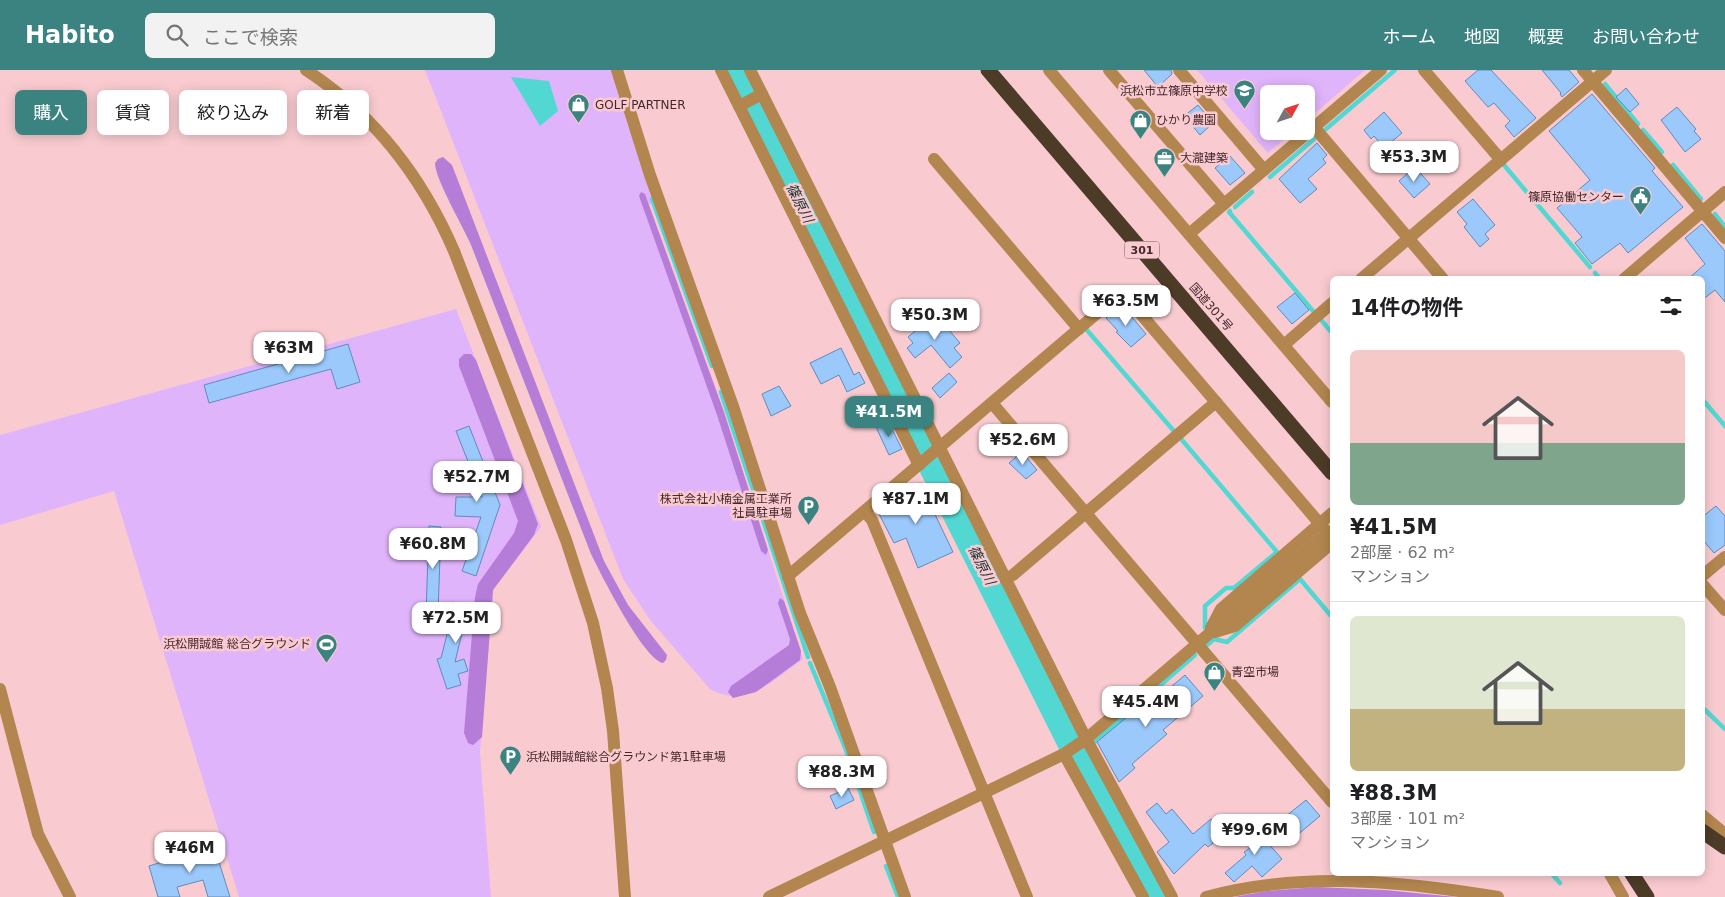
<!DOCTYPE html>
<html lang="ja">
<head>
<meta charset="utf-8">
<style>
	:root { --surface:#fff; --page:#f2f2f2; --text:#202124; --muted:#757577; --line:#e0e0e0; --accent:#3a8380 }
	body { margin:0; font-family:"DejaVu Sans","Noto Sans JP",sans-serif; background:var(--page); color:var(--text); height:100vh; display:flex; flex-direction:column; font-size:19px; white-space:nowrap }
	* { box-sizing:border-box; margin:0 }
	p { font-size:16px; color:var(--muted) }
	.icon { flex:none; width:28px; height:28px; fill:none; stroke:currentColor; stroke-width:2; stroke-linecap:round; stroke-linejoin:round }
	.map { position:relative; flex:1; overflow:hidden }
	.sheet { position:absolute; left:1330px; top:206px; width:375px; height:600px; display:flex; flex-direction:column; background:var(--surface); border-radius:8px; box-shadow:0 2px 12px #0003 }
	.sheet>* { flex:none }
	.top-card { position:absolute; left:15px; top:20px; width:475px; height:45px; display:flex; gap:10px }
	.needle { width:32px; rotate:50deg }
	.buttons { position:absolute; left:1260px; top:15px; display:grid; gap:10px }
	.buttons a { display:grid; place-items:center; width:55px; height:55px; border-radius:8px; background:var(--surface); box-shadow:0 2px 12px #0003; font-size:25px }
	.price { position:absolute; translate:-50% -42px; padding:0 11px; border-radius:10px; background:#fff; color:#222; font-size:16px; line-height:32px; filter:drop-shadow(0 1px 2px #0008) }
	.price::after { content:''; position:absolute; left:50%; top:30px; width:15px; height:11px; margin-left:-8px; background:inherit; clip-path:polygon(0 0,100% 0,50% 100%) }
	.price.active { background:var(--accent); color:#fff }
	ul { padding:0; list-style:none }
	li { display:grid; align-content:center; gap:10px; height:265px; padding:0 20px }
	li+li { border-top:1px solid var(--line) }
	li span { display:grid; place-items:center; height:155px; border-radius:8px; color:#555 }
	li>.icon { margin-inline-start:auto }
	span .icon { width:90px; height:90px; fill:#fffc; stroke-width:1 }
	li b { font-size:21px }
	h2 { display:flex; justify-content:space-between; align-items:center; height:60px; padding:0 20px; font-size:21px }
	.tag { padding:0 18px; border-radius:8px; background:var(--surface); box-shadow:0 2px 12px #0003; font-size:18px; line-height:45px }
	.tag.active { background:var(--accent); color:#fff }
	header { display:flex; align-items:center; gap:30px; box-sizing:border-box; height:70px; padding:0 25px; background:var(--accent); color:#fff }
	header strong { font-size:24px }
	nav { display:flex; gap:28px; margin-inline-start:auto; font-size:18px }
	.search { width:350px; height:45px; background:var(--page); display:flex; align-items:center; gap:12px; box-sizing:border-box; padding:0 18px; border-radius:8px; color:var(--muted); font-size:19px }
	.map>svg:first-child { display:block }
</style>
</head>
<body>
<header>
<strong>Habito</strong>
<div class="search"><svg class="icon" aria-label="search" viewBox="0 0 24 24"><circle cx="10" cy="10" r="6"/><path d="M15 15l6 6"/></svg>ここで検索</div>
<nav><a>ホーム</a><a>地図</a><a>概要</a><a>お問い合わせ</a></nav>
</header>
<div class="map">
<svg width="1725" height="827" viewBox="0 0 1725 827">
	<rect width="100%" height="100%" fill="#f9cbd0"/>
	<g fill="#e0b4fb">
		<path d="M425,0H613L655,132L649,135L724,342L803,589C774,609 747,640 710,619L650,550L623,509Z"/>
		<polygon points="1197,0 1365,0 1306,51 1306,24 1269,24 1269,61 1294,61 1268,83"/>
		<polygon points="456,239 541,457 493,520 480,682 491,827 239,827 114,421 0,455 0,365"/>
	</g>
	<g fill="#b57cd8">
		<path d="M443,87L452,95L604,491L628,535L667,585L666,590L663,593C643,589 601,504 591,484L471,175C463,156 435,109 435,93L438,89Z"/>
		<polygon points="641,122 645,124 724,342 768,480 766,485 761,481 717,345 639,126"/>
		<polygon points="464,284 471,284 476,290 538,454 534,465 493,520 482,667 473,675 468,673 464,663 475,527 478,514 514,463 518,451 459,296 459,289"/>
		<polygon points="780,528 784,531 801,581 800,590 756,622 733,628 728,622 731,616 789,575 790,569 778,533"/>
		<polygon points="1317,817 1385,820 1456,827 1234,827 1267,821"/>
	</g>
	<polygon fill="#53d7d2" points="511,7 549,11 558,41 540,56"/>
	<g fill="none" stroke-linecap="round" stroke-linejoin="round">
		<g stroke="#53d7d2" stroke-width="4.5">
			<polyline points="1605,14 1638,54"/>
			<polyline points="1326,59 1395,0"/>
			<polyline points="1643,60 1662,82"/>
			<polyline points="1504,95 1530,126"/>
			<polyline points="1673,95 1701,129"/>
			<polyline points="1270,107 1314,69"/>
			<polyline points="654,128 652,129 712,296"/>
			<polyline points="1537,134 1590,197"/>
			<polyline points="1235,137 1252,122"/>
			<polyline points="1230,141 1229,142 1313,241"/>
			<polyline points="1715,144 1725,157"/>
			<polyline points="1595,203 1600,209"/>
			<polyline points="1322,251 1332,263"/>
			<polyline points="1086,259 1173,360"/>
			<polyline points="721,322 808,587"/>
			<polyline points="1702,329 1725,356"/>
			<polyline points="1182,370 1277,482 1234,518 1226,518 1205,536 1205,558"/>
			<polyline points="1207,575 1214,569 1227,572 1300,509 1332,547"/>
			<polyline points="810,593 846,680 874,762"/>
			<polyline points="1702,637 1725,659"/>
			<polyline points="1096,671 1195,585"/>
			<polyline points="1078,686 1083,681"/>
			<polyline points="886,796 898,827"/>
			<polyline points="1552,804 1560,813"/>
		</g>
		<polyline stroke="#53d7d2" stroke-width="28" points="734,0 1070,670 1155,827"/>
	</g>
	<g fill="#9bc9fc" stroke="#608bbb">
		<polygon points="1144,0 1171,0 1172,4 1158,17"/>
		<polygon points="1478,0 1491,0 1536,48 1514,67 1505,56 1510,51 1494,33 1488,37 1465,11"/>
		<polygon points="1542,0 1569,0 1579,12 1562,27 1560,24 1561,23"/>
		<polygon points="1626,18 1639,34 1630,42 1616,27"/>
		<polygon points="1592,24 1655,98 1652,101 1683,137 1628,183 1620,173 1592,194 1575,173 1582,167 1557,138 1590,110 1549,61"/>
		<polygon points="1198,35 1213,53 1200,65 1184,46"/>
		<polygon points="1677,37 1696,59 1694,61 1701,69 1685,82 1661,50"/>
		<polygon points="1384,42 1402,63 1384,78 1374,66 1371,69 1364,60"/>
		<polygon points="1317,73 1327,85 1323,89 1326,93 1308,109 1317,119 1300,133 1279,109"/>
		<polygon points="1230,86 1245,103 1230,115 1215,98"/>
		<polygon points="1415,97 1430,114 1414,128 1399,111"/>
		<polygon points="1473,129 1495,155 1485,164 1489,169 1480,177 1464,157 1467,154 1457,142"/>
		<polygon points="1702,154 1725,181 1725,232 1715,220 1702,230 1702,209 1688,209 1705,194 1685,168"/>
		<polygon points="1295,223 1309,240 1292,254 1277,237"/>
		<polygon points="1120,237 1125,243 1127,241 1146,264 1131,277 1116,262 1118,261 1106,248"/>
		<polygon points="935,244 960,273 954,278 962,287 950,298 931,275 915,288 907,278 913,273 908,267"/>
		<polygon points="348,274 360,312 337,319 331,299 209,333 204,315"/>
		<polygon points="841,278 854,305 859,302 865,313 847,322 839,305 821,314 810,293"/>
		<polygon points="949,303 957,312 940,328 932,318"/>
		<polygon points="779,316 791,336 771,346 762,324"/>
		<polygon points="888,351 902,379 889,385 876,357"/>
		<polygon points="469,356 500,435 476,506 462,501 481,447 455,446 456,427 482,427 456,361"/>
		<polygon points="1022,382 1037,400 1026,409 1009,393"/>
		<polygon points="920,413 953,482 918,498 906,468 894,473 878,442 896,425"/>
		<polygon points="1716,436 1725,446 1725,475 1714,483 1702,469 1702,447"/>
		<polygon points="429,456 441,457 438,544 426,544"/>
		<polygon points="452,532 486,541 486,547 466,546 455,592 464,589 468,601 458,604 461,615 447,619 437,589 441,588 452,545 447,545"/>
		<polygon points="1185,605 1203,626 1163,660 1167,664 1132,694 1135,698 1119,712 1097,672 1133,642 1136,646 1145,639"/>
		<polygon points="848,718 854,730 836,739 830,726"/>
		<polygon points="1306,730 1320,746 1295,767 1281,750"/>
		<polygon points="1157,733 1166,744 1172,739 1193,764 1211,749 1224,764 1208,777 1205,774 1174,804 1157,782 1169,772 1146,742"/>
		<polygon points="1252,755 1282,789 1262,807 1252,796 1234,812 1225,803 1246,785 1244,782 1250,778 1240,766"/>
		<polygon points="214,776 230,827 208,827 203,810 177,817 180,827 158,827 149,796"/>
	</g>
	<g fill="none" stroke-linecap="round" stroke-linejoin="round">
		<g stroke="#b2864e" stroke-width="12">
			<path d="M306,0C375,45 422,107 454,181L566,470L593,553L607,618L613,661L625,827"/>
			<polyline points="617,0 650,105 734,339 800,543 830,617 905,827"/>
			<polyline points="721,0 919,395"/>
			<polyline points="750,0 1083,663 1172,827"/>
			<polyline points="1049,0 1332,332"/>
			<polyline points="1109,0 1224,134"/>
			<polyline points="1179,0 1264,100"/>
			<polyline points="1424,0 1501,90"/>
			<polyline points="1583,0 1725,168"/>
			<polyline points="739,36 762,24"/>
			<polyline points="1314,57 1443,209"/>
			<polyline points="934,89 1079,259"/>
			<polyline points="1189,164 1381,0"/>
			<polyline points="1361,209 1606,0"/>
			<polyline points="1624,209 1725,122"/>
			<polyline points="1284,275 1332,233"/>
			<polyline points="992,333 1332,732"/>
			<polyline points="865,442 872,450 1027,827"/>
			<polyline points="788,506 1122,222 1332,468"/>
			<polyline points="1702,506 1725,487"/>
			<polyline points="1005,509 1013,505 1216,332"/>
			<polyline points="1702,514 1725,540"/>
			<polyline points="1211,558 1221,539 1332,443"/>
			<polyline points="1215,562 1235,556 1332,473"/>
			<polyline points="0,619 38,764 70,827"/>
			<polyline points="1064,684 1143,827"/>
			<polyline points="1702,745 1725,764"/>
			<polyline points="1610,804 1623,827"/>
			<polyline points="769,827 1064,684 1086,669 1321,468"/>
			<path d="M1206,827C1302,801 1401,811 1498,827"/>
		</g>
		<g stroke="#4c3b26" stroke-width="15">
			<polyline points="988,0 1332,403"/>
			<polyline points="1702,761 1725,777"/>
			<polyline points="1632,804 1647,827"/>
		</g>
	</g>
	<defs>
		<symbol id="school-pin" viewBox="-11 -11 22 30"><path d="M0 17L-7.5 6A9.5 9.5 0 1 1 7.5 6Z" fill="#3a8380" stroke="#f9cbd0"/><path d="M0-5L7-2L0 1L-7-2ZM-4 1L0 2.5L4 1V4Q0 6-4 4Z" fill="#fff"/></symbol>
		<symbol id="shop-pin" viewBox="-11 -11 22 30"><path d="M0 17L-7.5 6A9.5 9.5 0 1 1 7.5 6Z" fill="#3a8380" stroke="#f9cbd0"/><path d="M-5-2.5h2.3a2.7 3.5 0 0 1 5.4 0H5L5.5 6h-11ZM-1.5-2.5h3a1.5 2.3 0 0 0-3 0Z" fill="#fff"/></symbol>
		<symbol id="office-pin" viewBox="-11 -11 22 30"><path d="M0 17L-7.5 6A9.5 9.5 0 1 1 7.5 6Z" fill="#3a8380" stroke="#f9cbd0"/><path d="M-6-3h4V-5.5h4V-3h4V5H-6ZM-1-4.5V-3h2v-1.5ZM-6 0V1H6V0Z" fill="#fff"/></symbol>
		<symbol id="civic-pin" viewBox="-11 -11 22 30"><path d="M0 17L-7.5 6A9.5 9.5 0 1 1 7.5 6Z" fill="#3a8380" stroke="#f9cbd0"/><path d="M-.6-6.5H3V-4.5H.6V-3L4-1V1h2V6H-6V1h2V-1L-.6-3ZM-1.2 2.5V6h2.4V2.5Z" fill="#fff"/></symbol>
		<symbol id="parking-pin" viewBox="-11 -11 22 30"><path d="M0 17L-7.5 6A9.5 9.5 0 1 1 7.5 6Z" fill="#3a8380" stroke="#f9cbd0"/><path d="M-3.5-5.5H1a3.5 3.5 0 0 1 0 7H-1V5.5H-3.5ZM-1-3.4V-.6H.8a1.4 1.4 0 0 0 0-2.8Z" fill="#fff"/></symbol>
		<symbol id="stadium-pin" viewBox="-11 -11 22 30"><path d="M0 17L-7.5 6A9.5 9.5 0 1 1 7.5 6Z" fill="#3a8380" stroke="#f9cbd0"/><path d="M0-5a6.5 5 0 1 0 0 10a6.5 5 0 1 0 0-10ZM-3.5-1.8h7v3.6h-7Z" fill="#fff"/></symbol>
	</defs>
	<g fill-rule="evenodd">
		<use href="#school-pin" x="1232" y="8" width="25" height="34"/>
		<use href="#shop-pin" x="566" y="22" width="25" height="34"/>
		<use href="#shop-pin" x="1128" y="38" width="25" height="34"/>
		<use href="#office-pin" x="1152" y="76" width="25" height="34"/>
		<use href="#civic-pin" x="1628" y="114" width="25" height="34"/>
		<use href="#parking-pin" x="796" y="424" width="25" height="34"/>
		<use href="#stadium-pin" x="314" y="562" width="25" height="34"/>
		<use href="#shop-pin" x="1202" y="590" width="25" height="34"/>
		<use href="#parking-pin" x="498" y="674" width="25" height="34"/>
	</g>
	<g text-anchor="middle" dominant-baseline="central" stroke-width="5" stroke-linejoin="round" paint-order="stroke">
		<rect fill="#f9cbd0" stroke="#7b595d" stroke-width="1" x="1124.5" y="171.5" width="35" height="17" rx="4"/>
		<g font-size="11" font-weight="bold" fill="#45282c">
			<text x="1142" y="180">301</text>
		</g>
		<g font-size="12" fill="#45282c" stroke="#f9cbd0" text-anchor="start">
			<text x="1228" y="21" text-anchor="end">浜松市立篠原中学校</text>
			<text x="595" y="35">GOLF PARTNER</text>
			<text x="1156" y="50">ひかり農園</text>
			<text x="1180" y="88">大瀧建築</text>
			<text x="1624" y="127" text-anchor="end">篠原協働センター</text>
			<text x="792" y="429" text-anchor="end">株式会社小楠金属工業所<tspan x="792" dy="14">社員駐車場</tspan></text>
			<text x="311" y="574" text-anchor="end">浜松開誠館 総合グラウンド</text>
			<text x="1231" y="602">青空市場</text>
			<text x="526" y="687">浜松開誠館総合グラウンド第1駐車場</text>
		</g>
		<g font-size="12" fill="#45282c" stroke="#f9cbd0">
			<text transform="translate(1211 237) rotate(49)">国道301号</text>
		</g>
		<g font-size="14" font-style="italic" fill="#153130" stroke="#f9cbd0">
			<text transform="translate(800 133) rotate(63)">篠原川</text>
			<text transform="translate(982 495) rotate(63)">篠原川</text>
		</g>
	</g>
</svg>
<div class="buttons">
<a><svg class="needle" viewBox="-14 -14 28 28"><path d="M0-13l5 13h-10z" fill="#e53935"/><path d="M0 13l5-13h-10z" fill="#757577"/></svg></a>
</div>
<b class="price" style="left:1414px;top:113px">¥53.3M</b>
<b class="price" style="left:1126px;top:257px">¥63.5M</b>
<b class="price" style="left:935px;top:271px">¥50.3M</b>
<b class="price" style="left:289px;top:304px">¥63M</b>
<b class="price active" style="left:889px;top:368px">¥41.5M</b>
<b class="price" style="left:1023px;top:396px">¥52.6M</b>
<b class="price" style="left:477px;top:433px">¥52.7M</b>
<b class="price" style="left:916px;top:455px">¥87.1M</b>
<b class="price" style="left:433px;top:500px">¥60.8M</b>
<b class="price" style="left:456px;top:574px">¥72.5M</b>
<b class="price" style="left:1146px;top:658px">¥45.4M</b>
<b class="price" style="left:842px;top:728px">¥88.3M</b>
<b class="price" style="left:1255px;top:786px">¥99.6M</b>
<b class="price" style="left:190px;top:804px">¥46M</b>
<div class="top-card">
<a class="tag active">購入</a>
<a class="tag">賃貸</a>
<a class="tag">絞り込み</a>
<a class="tag">新着</a>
</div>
<section class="sheet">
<h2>14件の物件<svg class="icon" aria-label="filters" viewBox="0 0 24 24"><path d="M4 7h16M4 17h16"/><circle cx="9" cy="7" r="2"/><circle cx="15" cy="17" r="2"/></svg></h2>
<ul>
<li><span style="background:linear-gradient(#f6c9c9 60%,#7fa58c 0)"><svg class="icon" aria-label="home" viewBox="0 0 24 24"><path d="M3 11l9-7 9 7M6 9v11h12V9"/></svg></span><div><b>¥41.5M</b><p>2部屋 · 62 m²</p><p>マンション</p></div></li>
<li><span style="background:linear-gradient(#dfe7d0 60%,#c2b280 0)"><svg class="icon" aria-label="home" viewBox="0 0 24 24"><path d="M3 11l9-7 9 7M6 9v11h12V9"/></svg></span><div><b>¥88.3M</b><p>3部屋 · 101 m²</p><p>マンション</p></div></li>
</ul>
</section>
</div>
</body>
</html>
